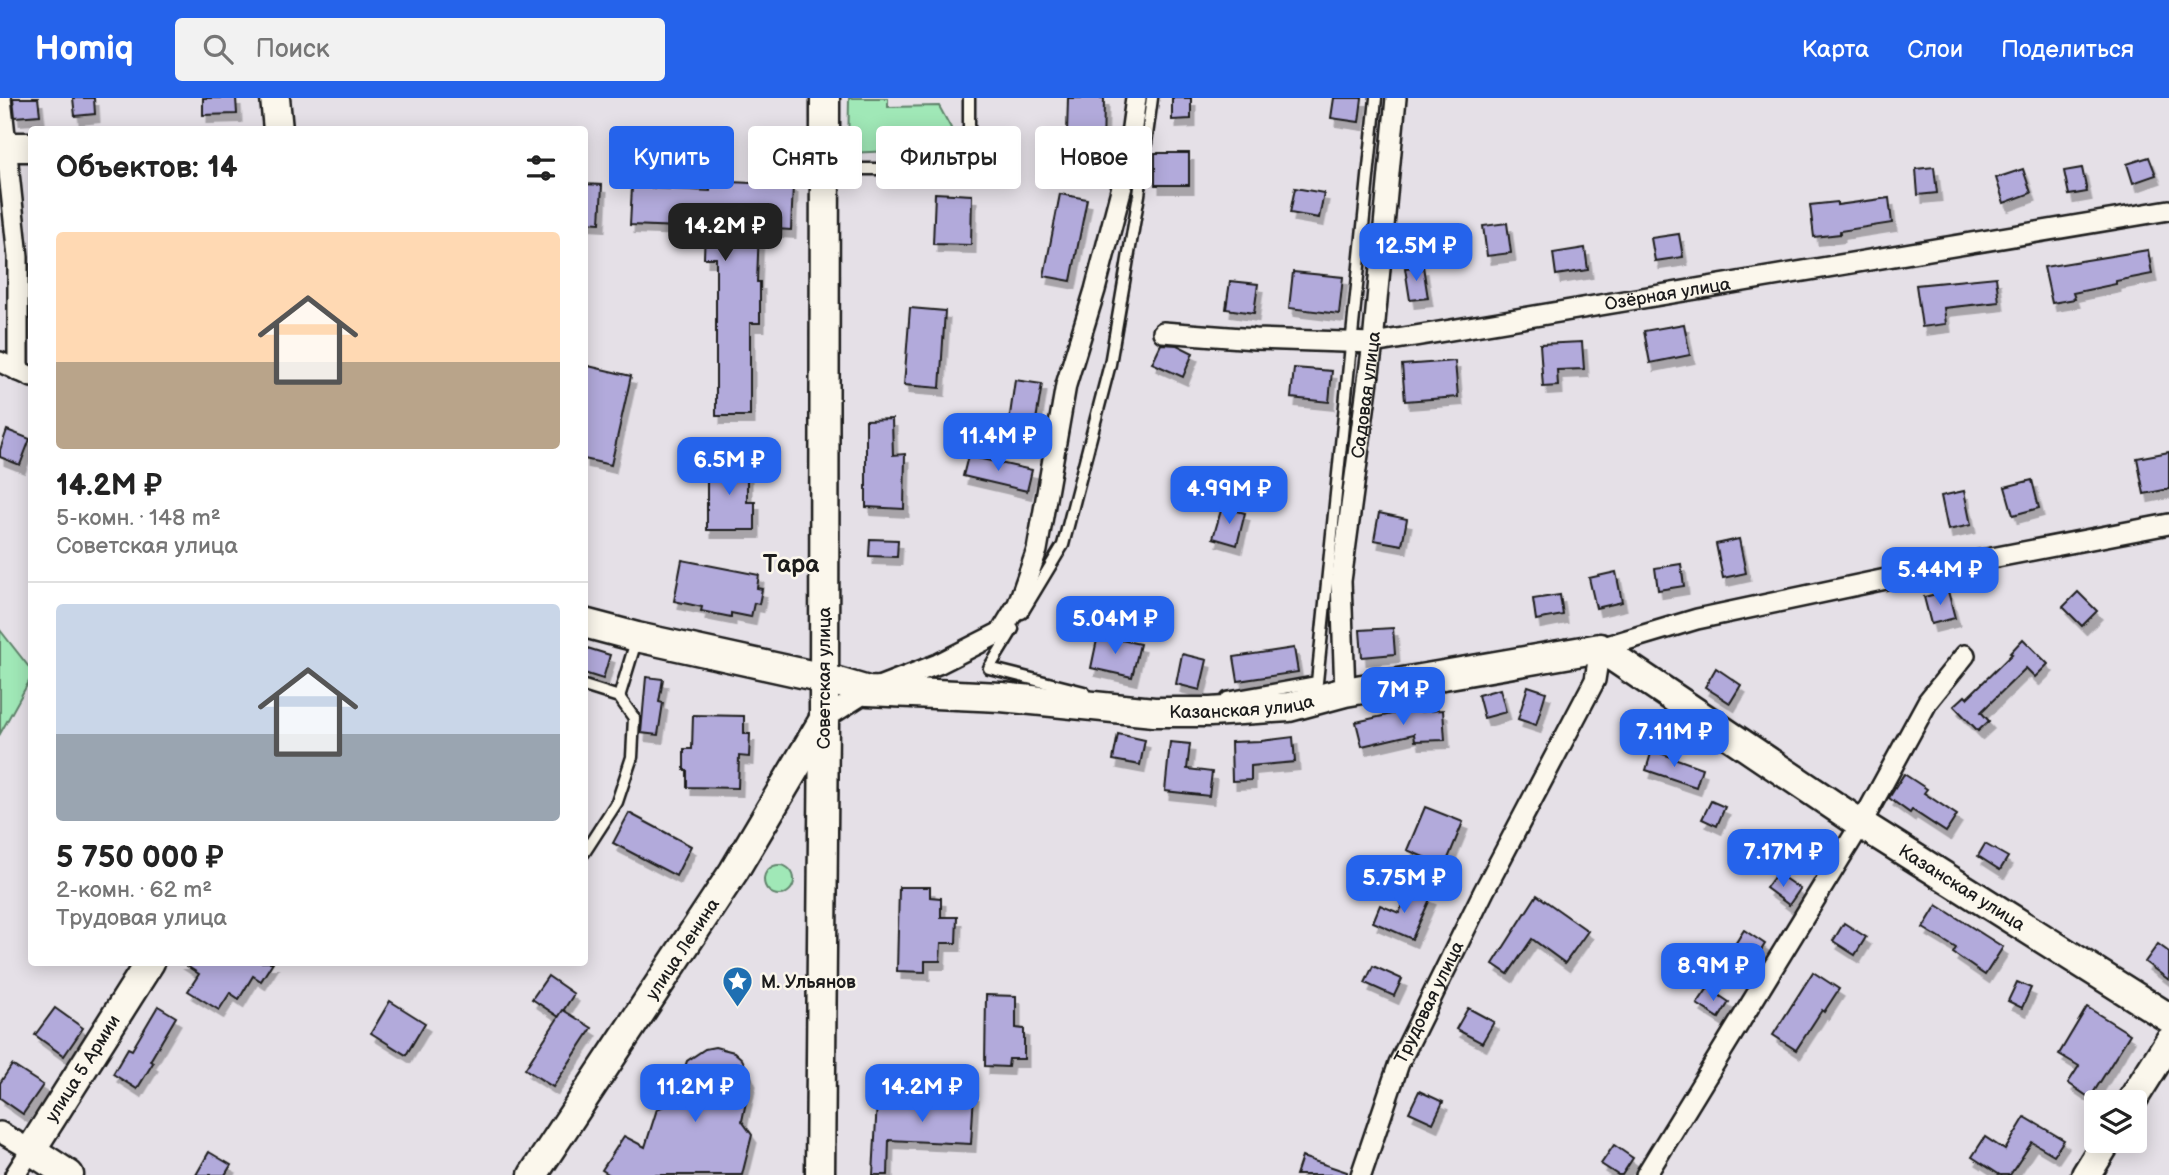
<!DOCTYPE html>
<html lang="ru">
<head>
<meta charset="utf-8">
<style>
	:root { --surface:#fff; --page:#f2f2f2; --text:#222; --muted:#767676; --line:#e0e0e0; --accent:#2563eb }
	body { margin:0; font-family:"Balsamiq Sans",sans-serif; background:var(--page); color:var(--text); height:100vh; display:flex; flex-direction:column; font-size:26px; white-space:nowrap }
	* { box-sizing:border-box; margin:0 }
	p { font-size:23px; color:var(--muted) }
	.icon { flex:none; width:38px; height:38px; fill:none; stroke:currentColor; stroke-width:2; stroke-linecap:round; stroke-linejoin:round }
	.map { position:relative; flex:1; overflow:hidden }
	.details { position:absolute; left:28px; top:28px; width:560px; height:840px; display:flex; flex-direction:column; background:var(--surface); border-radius:7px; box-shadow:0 4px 18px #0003 }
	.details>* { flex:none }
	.top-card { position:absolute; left:609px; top:28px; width:665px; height:63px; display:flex; gap:14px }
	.buttons { position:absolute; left:2084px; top:992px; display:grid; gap:14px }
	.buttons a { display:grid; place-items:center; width:63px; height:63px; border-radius:7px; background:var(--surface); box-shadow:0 4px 18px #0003; font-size:35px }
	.price { position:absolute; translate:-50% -60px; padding:0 16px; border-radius:14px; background:var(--accent); color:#fff; font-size:23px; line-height:46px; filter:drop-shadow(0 2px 4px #0008) }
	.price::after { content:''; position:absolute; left:50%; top:42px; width:21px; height:16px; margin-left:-10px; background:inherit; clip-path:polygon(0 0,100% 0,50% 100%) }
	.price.selected { background:#222; color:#fff }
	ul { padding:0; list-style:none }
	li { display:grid; align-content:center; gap:14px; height:371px; padding:0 28px }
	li+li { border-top:2px solid var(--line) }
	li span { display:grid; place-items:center; height:217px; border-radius:7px; color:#555 }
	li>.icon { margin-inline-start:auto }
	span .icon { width:126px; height:126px; fill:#fffc; stroke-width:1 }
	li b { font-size:30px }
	h2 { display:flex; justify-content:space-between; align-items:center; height:84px; padding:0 28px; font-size:30px }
	.tag { padding:0 24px; border-radius:7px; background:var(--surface); box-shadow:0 4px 18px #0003; font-size:24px; line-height:63px }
	.tag.selected { background:var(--accent); color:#fff }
	header { display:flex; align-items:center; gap:42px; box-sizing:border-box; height:98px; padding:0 35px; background:var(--accent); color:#fff }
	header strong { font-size:33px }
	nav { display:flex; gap:38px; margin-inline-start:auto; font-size:24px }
	.search { width:490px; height:63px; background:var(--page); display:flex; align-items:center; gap:18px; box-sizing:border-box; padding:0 24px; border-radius:7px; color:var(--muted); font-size:26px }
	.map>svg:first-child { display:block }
</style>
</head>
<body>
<header>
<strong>Homiq</strong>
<div class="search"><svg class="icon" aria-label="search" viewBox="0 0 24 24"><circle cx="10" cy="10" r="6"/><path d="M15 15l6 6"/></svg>Поиск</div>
<nav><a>Карта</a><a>Слои</a><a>Поделиться</a></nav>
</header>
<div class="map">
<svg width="2169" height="1077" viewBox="0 0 2169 1077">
	<defs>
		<filter id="shadow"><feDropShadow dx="4.5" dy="8" stdDeviation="0" flood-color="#0004"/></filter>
	</defs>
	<rect width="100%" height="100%" fill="#e5e0e7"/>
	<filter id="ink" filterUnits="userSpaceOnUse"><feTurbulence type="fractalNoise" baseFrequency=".0143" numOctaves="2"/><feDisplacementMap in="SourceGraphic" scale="14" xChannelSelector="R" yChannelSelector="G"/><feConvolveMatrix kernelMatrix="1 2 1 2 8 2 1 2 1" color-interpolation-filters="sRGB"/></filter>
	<g filter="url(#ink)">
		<g fill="#a0e8b7" stroke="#5e826a" stroke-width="2">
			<polygon points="849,0 888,0 888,9 939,8 951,30 938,51 848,55"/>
			<polygon points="0,532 32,573 31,580 0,636"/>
			<circle cx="779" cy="782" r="15"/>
		</g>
		<g fill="#b2aadb" stroke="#1c1c1c" stroke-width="2" filter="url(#shadow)">
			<polygon points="13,0 38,0 40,17 15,19"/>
			<polygon points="73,0 94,0 95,16 75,18"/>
			<polygon points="203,0 236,0 237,16 203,17"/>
			<polygon points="1068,0 1104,0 1103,57 1039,55 1040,35 1067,35"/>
			<polygon points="1172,0 1191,0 1191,21 1172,22"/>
			<polygon points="1334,0 1362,0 1359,24 1331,20"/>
			<rect x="1155" y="55" width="34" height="32"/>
			<polygon points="2149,59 2156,77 2133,85 2127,66"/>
			<polygon points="1934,69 1937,95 1918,97 1916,71"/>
			<polygon points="2082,70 2087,94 2069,97 2064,73"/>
			<polygon points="2023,71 2031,95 2004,105 1996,80"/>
			<polygon points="710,83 793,87 791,132 759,130 757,184 760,184 760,225 750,225 750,318 716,318 716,160 704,160 705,130 630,127 632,89 710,93"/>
			<polygon points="584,86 602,87 600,125 584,124"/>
			<polygon points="1295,90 1324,95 1319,120 1290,115"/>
			<polygon points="935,95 972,97 971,147 933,146"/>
			<polygon points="1060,96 1087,101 1071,183 1044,178"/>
			<polygon points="1889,100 1892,125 1840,133 1840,136 1814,139 1810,107 1837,104 1837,107"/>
			<polygon points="1507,125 1511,155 1487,158 1483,128"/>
			<polygon points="1679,136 1683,159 1655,163 1651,140"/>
			<polygon points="1585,150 1588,172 1556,177 1553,155"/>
			<polygon points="2148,152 2152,176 2116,183 2116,186 2073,195 2075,201 2052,205 2044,169"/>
			<polygon points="1423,168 1428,200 1410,202 1405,170"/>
			<polygon points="1293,174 1343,179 1339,216 1289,210"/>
			<polygon points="1996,179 1999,204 1944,210 1946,226 1922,229 1916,187"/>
			<polygon points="1230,183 1258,186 1254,215 1226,211"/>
			<polygon points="910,210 945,213 940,290 904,287"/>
			<polygon points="1684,226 1690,257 1650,265 1644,233"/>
			<polygon points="1582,244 1584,271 1557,272 1558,288 1543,289 1540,246"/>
			<polygon points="1161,246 1177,247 1193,255 1183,279 1152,265"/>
			<polygon points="1455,263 1458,299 1405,303 1402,267"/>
			<polygon points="584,267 631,278 611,367 584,361"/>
			<polygon points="1294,270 1332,273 1329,304 1291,300"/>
			<polygon points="1015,282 1042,286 1035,328 1009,324"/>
			<polygon points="892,321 893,357 905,356 904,411 866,409 866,322"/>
			<polygon points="7,332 30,341 20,367 0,359 0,352"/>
			<polygon points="2169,354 2169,391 2144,396 2137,360"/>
			<polygon points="968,358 1032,372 1027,393 963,378"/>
			<polygon points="707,363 747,363 747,404 755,404 755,432 707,432"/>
			<polygon points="2032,382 2039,410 2013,417 2005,389"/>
			<polygon points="1964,393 1971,427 1948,432 1941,398"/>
			<polygon points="1222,409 1245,415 1237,447 1213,440"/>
			<polygon points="1379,415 1407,421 1402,447 1374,442"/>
			<polygon points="870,441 898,442 897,459 869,458"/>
			<polygon points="1739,441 1746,475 1723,480 1716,446"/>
			<polygon points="682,462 759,477 757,490 762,491 759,506 754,505 751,519 731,515 731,519 701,513 702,509 674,503"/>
			<polygon points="1681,466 1684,488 1658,492 1655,470"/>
			<polygon points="1616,474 1622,504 1596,510 1589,480"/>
			<polygon points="1948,493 1955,520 1931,526 1924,499"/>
			<polygon points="2078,494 2097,513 2082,528 2063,509"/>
			<polygon points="1560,497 1563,517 1536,522 1533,501"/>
			<polygon points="1393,530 1395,556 1362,559 1360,532"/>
			<polygon points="1098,537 1140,546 1132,579 1091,570"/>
			<polygon points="2023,541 2048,566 2035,579 2026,570 1981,614 1989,623 1978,633 1954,608 1965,598 1967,600 2012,556 2010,555"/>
			<polygon points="584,549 610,557 603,581 584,575"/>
			<polygon points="1294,550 1298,574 1238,583 1234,559"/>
			<polygon points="1182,556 1207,562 1200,592 1176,586"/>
			<polygon points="1716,570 1741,587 1730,605 1705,589"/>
			<polygon points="646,579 663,581 659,604 663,605 658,637 641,635"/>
			<polygon points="1528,588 1546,594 1536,627 1518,621"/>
			<polygon points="1500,591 1506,614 1484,620 1478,597"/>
			<polygon points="1443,612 1445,642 1415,643 1414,636 1362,648 1356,624 1396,615"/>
			<polygon points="693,617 744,618 744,636 750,636 749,659 739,658 738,690 687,689 687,672 684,672 684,651 692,651"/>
			<polygon points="1118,636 1145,642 1140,667 1113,662"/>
			<polygon points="1293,639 1295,664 1251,668 1251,682 1232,683 1231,644 1261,643"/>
			<polygon points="1170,644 1190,646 1187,671 1212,674 1209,698 1165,693"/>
			<polygon points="1652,652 1702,670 1696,689 1646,672"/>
			<polygon points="1904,676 1927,691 1924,695 1957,717 1946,734 1912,712 1910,715 1889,700"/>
			<polygon points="1711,703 1725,709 1717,728 1702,721"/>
			<polygon points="1425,709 1463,724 1445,768 1407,752"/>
			<polygon points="629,715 691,748 676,778 613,745"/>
			<polygon points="1985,746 2008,759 2000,772 1978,758"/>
			<polygon points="1777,775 1800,791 1789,807 1766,790"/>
			<polygon points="899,789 930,789 930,799 941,800 941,819 957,819 956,845 941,845 940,863 925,863 925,874 897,873"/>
			<polygon points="1410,790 1431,799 1412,841 1373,824 1380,807 1399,815"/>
			<polygon points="1537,797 1588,833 1565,865 1532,841 1508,876 1493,866"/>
			<polygon points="1937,807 2003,849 1985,877 1953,855 1956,850 1923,830"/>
			<polygon points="1844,825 1866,839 1855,857 1833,843"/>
			<polygon points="1744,832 1765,846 1753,865 1732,851"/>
			<polygon points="2158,846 2169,854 2169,882 2145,864"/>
			<polygon points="181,864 273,864 261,883 253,878 239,901 230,895 219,912 188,893 199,876"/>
			<polygon points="1373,868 1402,881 1394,898 1365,885"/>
			<polygon points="1813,874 1839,891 1824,914 1822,912 1796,952 1773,937"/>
			<polygon points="548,878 574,896 559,919 532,901"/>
			<polygon points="2017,884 2031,890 2022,910 2008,903"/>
			<polygon points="1708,890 1729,904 1719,920 1697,906"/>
			<polygon points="986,897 1016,898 1016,930 1024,931 1024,961 1009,961 1008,969 985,968"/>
			<polygon points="390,903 425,925 406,957 371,935"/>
			<polygon points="158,908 176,919 150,963 153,965 137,991 113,976 128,950 132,952"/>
			<polygon points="2087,909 2130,936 2090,1000 2068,985 2079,968 2059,956"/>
			<polygon points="55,910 83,930 64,958 35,937"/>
			<polygon points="1468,910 1494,924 1482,945 1456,931"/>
			<polygon points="563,912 592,930 553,989 525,971"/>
			<polygon points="715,949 734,954 742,961 751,980 742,1023 752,1037 742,1077 610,1077 602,1072 624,1038 645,1049 657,1011 673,1004 687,963 705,951"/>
			<polygon points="12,967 43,987 23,1016 0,1000 0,985"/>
			<polygon points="1419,993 1443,1004 1433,1025 1409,1014"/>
			<polygon points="943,994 974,995 971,1046 889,1042 888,1077 873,1077 877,1003 943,1006"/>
			<polygon points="2025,1019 2064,1042 2054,1057 2032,1044 2010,1077 2000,1077 1972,1059 1985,1039 2005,1052"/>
			<polygon points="1614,1047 1633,1060 1622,1077 1618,1077 1601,1066"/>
			<polygon points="209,1054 231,1067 225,1077 196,1077"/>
			<polygon points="1302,1059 1347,1074 1347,1077 1296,1077"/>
		</g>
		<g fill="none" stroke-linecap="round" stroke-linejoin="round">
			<defs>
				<g id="lane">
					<polyline points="827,71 969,71 969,0"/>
					<polyline points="1022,515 1063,447 1110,266 1139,97 1152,0"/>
					<polyline points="1013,531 989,570 1084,594"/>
					<polyline points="584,588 619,599 634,620 632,659 617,704 584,755"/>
					<polyline points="619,599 637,540"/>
					<polyline points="1227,600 1317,584 1376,0"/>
				</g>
				<g id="street">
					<polyline points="1,0 18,159 18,273"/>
					<path id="s1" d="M1163,234L1255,241L1373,245L2169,112"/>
					<polyline points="0,264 32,279"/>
					<path id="s2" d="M1345,594L1341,483L1373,245L1396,0"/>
					<polyline points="824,621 868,593 938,566 1001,534 1018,506 1037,452 1066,287 1095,192 1126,73 1136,0"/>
					<polyline points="0,1034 31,1052 15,1077"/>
					<path id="s3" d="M1361,1077L1399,965L1484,793L1595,582L1600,550L1697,521L1924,473L2169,426"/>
					<polyline points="1646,1077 1861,726 1928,603 1965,557"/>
				</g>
				<g id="secondary">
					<polyline points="275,0 278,32"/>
					<polyline points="0,49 32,49"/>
					<path id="s4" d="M584,525L637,539L824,580L868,593L1001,599L1154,614H1210L1289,609L1345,594L1600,550L1861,726L2169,920"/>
					<polyline points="2131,1004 2169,944"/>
					<path id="s5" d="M69,1077L31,1052L150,864"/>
					<path id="s6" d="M533,1077L734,773L823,623"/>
					<path id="s7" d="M820,1077L824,621L825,0"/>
					<polyline points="2086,1077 2107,1043"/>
				</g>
			</defs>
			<use href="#lane" stroke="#1c1c1c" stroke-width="15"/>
			<use href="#street" stroke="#1c1c1c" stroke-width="24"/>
			<use href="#secondary" stroke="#1c1c1c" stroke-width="33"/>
			<use href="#lane" stroke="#fbf7ec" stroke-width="10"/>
			<use href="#street" stroke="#fbf7ec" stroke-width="19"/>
			<use href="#secondary" stroke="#fbf7ec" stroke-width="28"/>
		</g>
	</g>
	<defs>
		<symbol id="sight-pin" viewBox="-11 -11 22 30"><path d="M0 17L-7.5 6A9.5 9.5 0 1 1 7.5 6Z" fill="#1f6fb2" stroke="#fbf7ec"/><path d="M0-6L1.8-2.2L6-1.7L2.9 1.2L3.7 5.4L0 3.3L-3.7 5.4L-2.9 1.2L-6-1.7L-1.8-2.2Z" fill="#fff"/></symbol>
	</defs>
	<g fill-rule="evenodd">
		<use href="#sight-pin" x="720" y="866" width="35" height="47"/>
	</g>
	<g text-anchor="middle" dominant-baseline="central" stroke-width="5" stroke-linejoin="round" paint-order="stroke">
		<g font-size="18" fill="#1c1c1c" stroke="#fbf7ec">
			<text stroke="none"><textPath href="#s1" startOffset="509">Озёрная улица</textPath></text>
			<text stroke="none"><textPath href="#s2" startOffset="299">Садовая улица</textPath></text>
			<text stroke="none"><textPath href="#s7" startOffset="497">Советская улица</textPath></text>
			<text stroke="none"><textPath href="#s4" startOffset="667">Казанская улица</textPath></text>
			<text stroke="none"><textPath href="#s4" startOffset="1465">Казанская улица</textPath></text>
			<text stroke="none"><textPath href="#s6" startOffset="271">улица Ленина</textPath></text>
			<text stroke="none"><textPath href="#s3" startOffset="186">Трудовая улица</textPath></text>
			<text stroke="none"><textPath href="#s5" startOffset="142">улица 5 Армии</textPath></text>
		</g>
		<g font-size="18" font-weight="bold" fill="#1c1c1c" stroke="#fbf7ec" text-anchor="start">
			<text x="761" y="884">М. Ульянов</text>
		</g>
		<g font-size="24" font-weight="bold" fill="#1c1c1c" stroke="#fbf7ec">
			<text x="791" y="466">Тара</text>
		</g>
	</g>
</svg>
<div class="buttons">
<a><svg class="icon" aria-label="layers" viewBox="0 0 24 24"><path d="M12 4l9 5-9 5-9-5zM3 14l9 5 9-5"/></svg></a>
</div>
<b class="price selected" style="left:725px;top:165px">14.2M ₽</b>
<b class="price" style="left:1416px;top:185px">12.5M ₽</b>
<b class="price" style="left:998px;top:375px">11.4M ₽</b>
<b class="price" style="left:729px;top:399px">6.5M ₽</b>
<b class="price" style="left:1229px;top:428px">4.99M ₽</b>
<b class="price" style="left:1940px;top:509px">5.44M ₽</b>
<b class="price" style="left:1115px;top:558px">5.04M ₽</b>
<b class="price" style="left:1403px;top:629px">7M ₽</b>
<b class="price" style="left:1674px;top:671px">7.11M ₽</b>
<b class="price" style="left:1783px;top:791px">7.17M ₽</b>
<b class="price" style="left:1404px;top:817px">5.75M ₽</b>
<b class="price" style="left:1713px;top:905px">8.9M ₽</b>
<b class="price" style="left:695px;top:1026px">11.2M ₽</b>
<b class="price" style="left:922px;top:1026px">14.2M ₽</b>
<div class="top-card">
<a class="tag selected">Купить</a>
<a class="tag">Снять</a>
<a class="tag">Фильтры</a>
<a class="tag">Новое</a>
</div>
<section class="details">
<h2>Объектов: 14<svg class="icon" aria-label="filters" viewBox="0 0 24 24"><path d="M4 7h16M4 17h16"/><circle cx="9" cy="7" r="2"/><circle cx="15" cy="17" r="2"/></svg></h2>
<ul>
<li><span style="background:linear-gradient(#ffd9b3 60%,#b9a48a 0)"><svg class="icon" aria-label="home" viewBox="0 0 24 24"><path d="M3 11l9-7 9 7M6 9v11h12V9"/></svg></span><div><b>14.2M ₽</b><p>5-комн. · 148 m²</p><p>Советская улица</p></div></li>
<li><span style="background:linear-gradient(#c9d6e8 60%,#9aa5b1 0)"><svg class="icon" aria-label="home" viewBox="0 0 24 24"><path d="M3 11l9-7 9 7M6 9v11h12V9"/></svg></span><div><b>5 750 000 ₽</b><p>2-комн. · 62 m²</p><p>Трудовая улица</p></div></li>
</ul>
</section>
</div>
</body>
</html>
